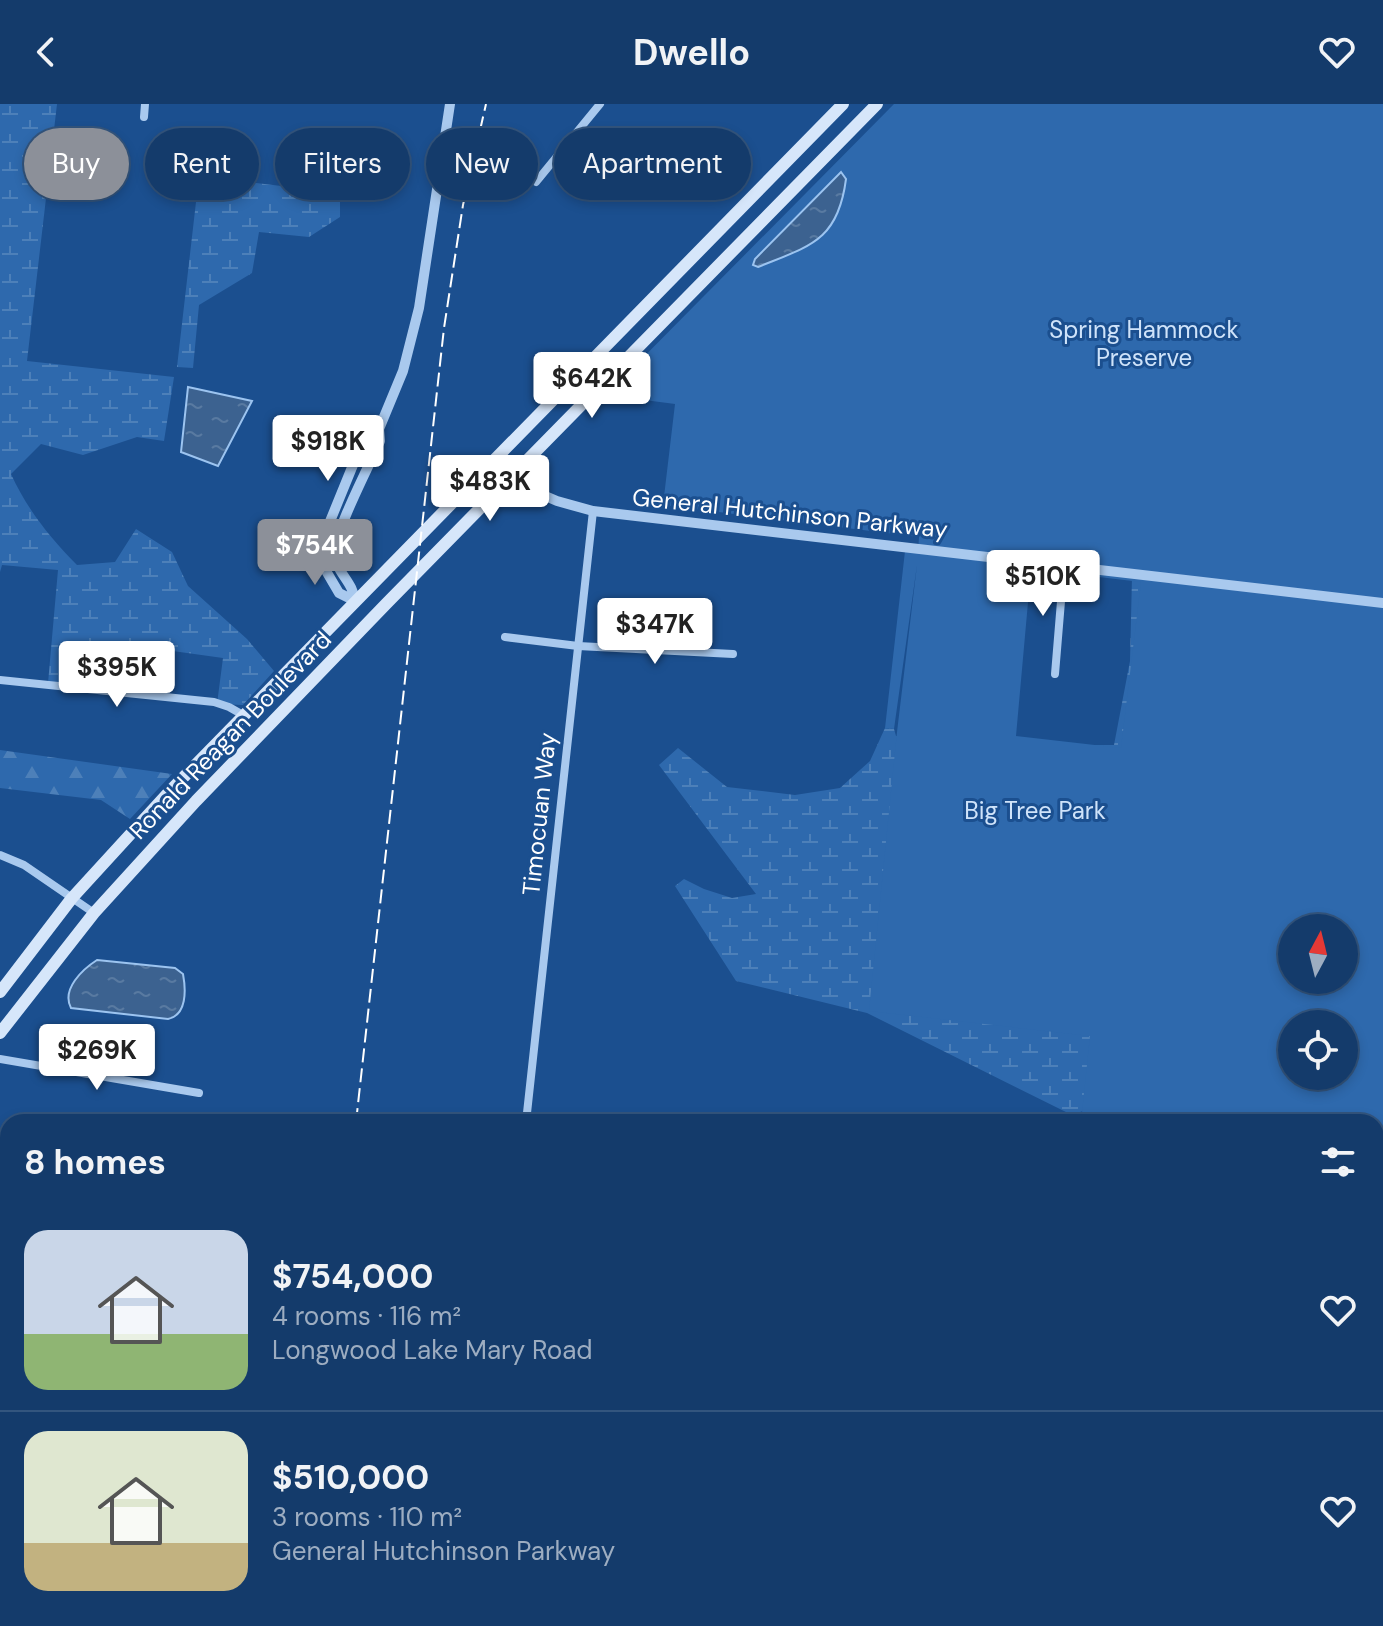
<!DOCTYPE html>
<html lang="en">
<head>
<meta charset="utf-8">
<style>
	:root { --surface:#143b6b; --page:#214673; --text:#f1f3f6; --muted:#9dadc1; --line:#33557e; --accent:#8c9099 }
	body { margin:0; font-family:"DM Sans",sans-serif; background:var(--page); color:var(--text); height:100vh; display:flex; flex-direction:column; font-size:30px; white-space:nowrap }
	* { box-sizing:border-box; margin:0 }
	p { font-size:26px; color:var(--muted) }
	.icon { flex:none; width:44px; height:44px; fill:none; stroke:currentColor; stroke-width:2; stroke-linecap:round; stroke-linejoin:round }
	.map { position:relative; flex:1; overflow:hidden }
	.details { position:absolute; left:0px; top:1010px; width:1384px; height:512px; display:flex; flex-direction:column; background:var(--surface); border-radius:24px 24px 0 0; box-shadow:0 4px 12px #0003,0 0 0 2px var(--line) }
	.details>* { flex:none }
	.top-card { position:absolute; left:24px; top:24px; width:800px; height:72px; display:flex; gap:16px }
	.needle { width:52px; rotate:7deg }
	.controls { position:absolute; left:1278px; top:810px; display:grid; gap:16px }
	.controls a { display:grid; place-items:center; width:80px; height:80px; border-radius:50%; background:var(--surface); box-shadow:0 4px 12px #0003,0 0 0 2px var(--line); font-size:40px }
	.price { position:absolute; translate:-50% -68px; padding:0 18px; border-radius:8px; background:#fff; color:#222; font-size:26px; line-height:52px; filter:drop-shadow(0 2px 4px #0008) }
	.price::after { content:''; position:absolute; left:50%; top:48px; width:24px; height:18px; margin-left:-12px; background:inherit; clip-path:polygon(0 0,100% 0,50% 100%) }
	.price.current { background:var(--accent); color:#fff }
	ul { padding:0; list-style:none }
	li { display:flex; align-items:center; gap:24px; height:200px; padding:0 24px }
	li+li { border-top:2px solid var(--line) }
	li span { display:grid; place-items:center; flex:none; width:224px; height:160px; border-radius:24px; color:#555 }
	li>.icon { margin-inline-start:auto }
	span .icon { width:96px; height:96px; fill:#fffc; stroke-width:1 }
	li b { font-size:34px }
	h2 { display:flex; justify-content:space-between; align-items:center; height:96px; padding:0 24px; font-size:34px }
	.tag { padding:0 28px; border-radius:36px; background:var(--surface); box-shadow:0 4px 12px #0003,0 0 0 2px var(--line); font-size:28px; line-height:72px }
	.tag.current { background:var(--accent); color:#fff }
	header { display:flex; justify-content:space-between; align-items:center; height:104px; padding:0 24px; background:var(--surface); font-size:36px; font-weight:700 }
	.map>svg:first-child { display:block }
</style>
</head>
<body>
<header><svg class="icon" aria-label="back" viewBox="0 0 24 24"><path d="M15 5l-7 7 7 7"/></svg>Dwello<svg class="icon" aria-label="heart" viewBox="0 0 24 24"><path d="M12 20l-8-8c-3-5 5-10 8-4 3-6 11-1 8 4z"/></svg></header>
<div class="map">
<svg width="1383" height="1522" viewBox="0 0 1383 1522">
	<defs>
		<pattern id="forest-firs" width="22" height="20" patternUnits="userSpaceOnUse" patternTransform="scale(2)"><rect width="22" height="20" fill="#2e69ad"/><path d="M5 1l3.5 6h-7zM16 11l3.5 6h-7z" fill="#4d80b9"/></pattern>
		<pattern id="wetland-marsh" width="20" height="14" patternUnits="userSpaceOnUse" patternTransform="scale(2)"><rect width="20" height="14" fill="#2e69ad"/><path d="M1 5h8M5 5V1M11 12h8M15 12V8" fill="none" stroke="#4d80b9"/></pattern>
		<pattern id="water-ripples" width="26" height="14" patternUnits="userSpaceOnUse" patternTransform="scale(2)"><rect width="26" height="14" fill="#3c6290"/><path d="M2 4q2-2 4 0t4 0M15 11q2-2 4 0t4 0" fill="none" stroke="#597aa1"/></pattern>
	</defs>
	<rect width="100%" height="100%" fill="#1b4f8f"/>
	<g fill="url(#forest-firs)">
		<polygon points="0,646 172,670 130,715 101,696 0,684"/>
		<polygon points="177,1514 309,1514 308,1522 172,1522"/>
	</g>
	<g fill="url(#wetland-marsh)">
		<path d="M0,0H57L27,257L174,273L164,337L137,333L83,351L41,340L11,370C27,405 50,434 77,461L115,458L136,425L172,448L188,482L247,535L274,567L243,601L217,600L223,554L144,543L131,589L48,579L58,466L2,461L0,468Z"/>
		<polygon points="199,72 340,89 340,113 309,133 259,128 252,169 199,201 193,264 177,263"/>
		<polygon points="1132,473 1383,504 1292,824 1292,876 1110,997 1072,1011 867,909 736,877 675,782 684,775 704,785 732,794 756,790 659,661 678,644 727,683 795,691 840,684 870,657 885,624 894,625 896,632 978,641 1114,641 1130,557"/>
		<polygon points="1026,1514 1252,1514 1249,1522 1024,1522"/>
	</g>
	<path fill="#2e69ad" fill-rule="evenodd" d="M894,0H1383V1203L1376,1202V1018H1081L1090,932L869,907L897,628L917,461L894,625L885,624L905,447L918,448L919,433L663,401L675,300L606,291ZM1031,465L1141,478L1121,644L1016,632ZM1292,824H1344V876H1292ZM1292,920H1344V972H1292Z"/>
	<g fill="url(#water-ripples)" stroke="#9cc4f0" stroke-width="2">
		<path d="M841,68L846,75C838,137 810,142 758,163L753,161L755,155Z"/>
		<polygon points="188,283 252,297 218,362 181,348"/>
		<path d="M97,856L175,864L183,870C186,886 187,911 168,915L71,904C61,885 83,865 97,856Z"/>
		<polygon points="0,1104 8,1108 8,1215 6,1191 0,1189"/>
		<polygon points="59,1514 177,1514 172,1522 67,1522"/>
		<polygon points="479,1514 590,1514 580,1522 478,1522"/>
	</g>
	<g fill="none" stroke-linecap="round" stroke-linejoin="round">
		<g stroke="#a9c9ee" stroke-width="8">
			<polyline points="144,13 145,0"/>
			<polyline points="536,78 600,0"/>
			<polyline points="505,533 578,542 733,550"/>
			<polyline points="1055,570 1064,461"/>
			<polyline points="0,576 214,598 229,603 243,611"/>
			<polyline points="0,751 24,761 94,809"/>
			<polyline points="0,955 199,989"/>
			<polyline points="526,1018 593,407"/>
			<polyline points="0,1326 8,1327"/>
			<polyline points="1376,1391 1383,1393"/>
			<polyline points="315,1522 315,1514"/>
			<polyline points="611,1522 614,1514"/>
			<polyline points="688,1522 689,1514"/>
			<polyline points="783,1522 784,1514"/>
			<polyline points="877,1522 878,1514"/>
			<polyline points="965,1522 966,1514"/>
			<polyline points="1311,1522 1312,1514"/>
		</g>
		<g stroke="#a9c9ee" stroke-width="10">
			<path d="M379,325L364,334L322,437V460L339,489L355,497C353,476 334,468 335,447C336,425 370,360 380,337L379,325L403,267L419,204L450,0"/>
			<polyline points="491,356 522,382 557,397 593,407 1383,499"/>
		</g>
		<g stroke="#d6e6fa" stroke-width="12">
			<polyline points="0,888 72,794 169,688 843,0"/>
			<polyline points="0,929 94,809 196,697 386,500 877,0"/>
		</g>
		<g stroke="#fff" stroke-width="2" stroke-dasharray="14 6" stroke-linecap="butt">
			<polyline points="356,1018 444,224 463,101 486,0"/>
			<polyline points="185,1522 190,1514"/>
		</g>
	</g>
	<g text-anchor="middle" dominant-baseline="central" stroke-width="6" stroke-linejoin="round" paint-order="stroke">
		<g font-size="24" fill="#cfe3fa" stroke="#1b4f8f">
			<text x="1144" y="225">Spring Hammock<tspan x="1144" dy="28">Preserve</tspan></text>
			<text x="1035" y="706">Big Tree Park</text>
		</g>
		<g font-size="24" fill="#fff" stroke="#1b4f8f">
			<text transform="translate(790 409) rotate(6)">General Hutchinson Parkway</text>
			<text transform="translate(230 631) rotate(-46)">Ronald Reagan Boulevard</text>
			<text transform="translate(539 710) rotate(-84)">Timocuan Way</text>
		</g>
	</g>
</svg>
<div class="controls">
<a><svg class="needle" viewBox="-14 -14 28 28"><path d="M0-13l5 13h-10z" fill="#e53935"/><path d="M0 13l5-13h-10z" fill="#9dadc1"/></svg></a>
<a><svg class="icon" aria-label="locate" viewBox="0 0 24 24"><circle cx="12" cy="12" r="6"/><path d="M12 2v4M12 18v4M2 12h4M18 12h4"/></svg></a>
</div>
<b class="price" style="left:592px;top:316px">$642K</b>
<b class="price" style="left:328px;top:379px">$918K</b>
<b class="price" style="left:490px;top:419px">$483K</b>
<b class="price current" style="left:315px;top:483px">$754K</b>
<b class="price" style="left:1043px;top:514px">$510K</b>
<b class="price" style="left:655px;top:562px">$347K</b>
<b class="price" style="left:117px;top:605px">$395K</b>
<b class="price" style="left:97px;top:988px">$269K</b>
<div class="top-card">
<a class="tag current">Buy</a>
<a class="tag">Rent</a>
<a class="tag">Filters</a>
<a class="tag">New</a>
<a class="tag">Apartment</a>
</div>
<section class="details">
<h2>8 homes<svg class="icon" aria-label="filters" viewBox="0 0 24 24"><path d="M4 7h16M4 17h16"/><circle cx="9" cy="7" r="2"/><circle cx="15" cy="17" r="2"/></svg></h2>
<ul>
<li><span style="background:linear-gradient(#c9d6e8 65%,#8fb573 0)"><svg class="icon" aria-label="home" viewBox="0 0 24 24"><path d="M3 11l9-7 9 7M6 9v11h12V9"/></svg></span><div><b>$754,000</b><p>4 rooms · 116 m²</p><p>Longwood Lake Mary Road</p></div><svg class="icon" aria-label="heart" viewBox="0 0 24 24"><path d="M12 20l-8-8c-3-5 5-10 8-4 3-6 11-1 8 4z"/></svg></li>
<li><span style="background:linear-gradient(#dfe7d0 70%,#c2b280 0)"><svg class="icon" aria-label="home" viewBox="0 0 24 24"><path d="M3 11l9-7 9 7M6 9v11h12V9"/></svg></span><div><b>$510,000</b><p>3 rooms · 110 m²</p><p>General Hutchinson Parkway</p></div><svg class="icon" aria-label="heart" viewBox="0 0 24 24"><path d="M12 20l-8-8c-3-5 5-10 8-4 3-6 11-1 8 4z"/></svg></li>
</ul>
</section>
</div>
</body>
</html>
